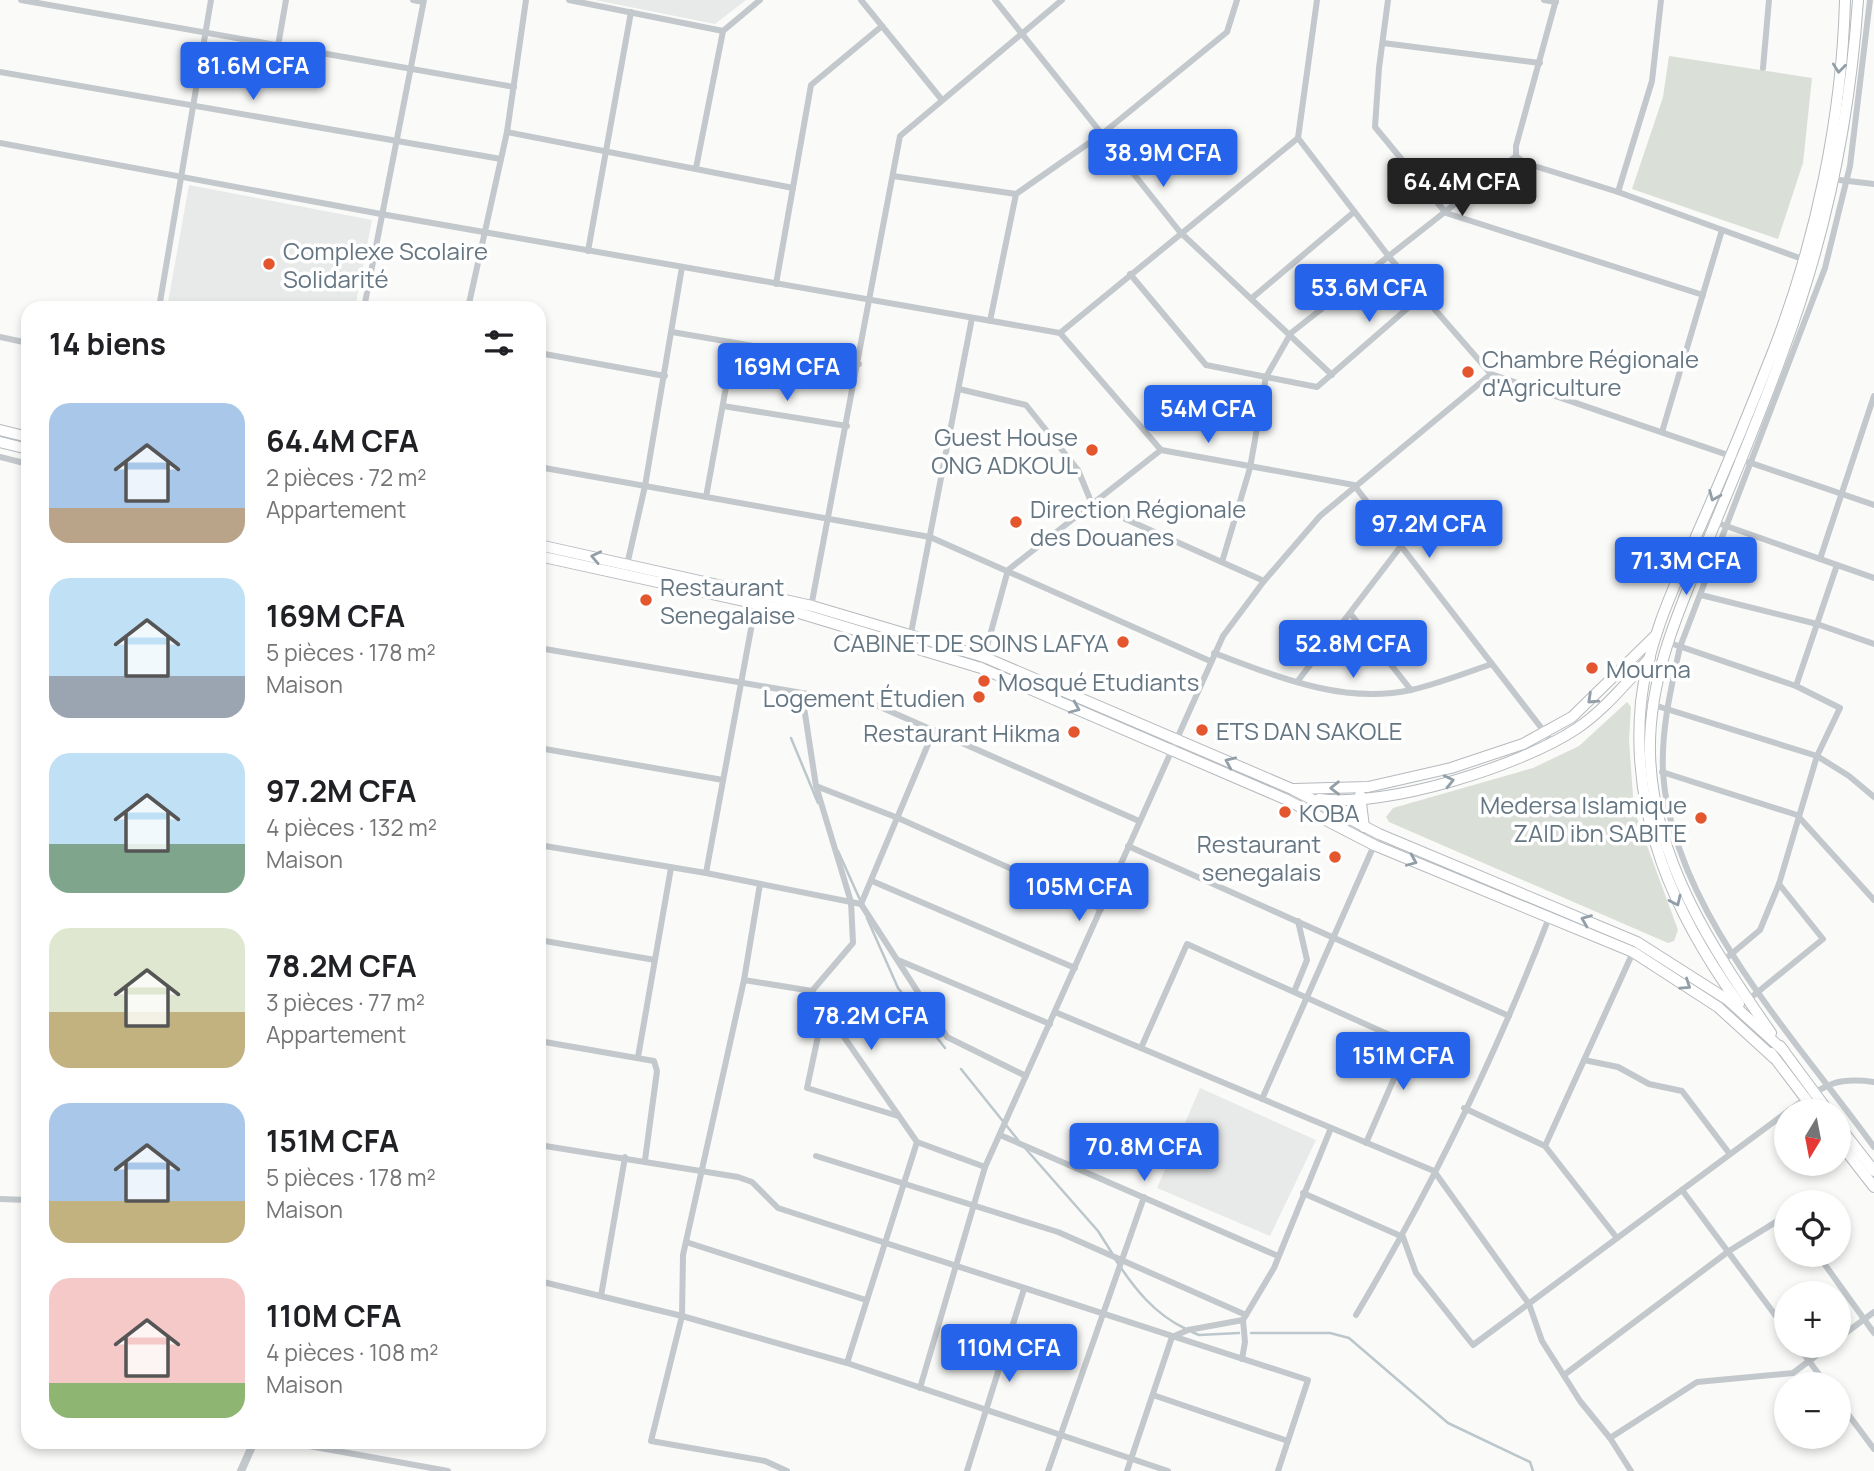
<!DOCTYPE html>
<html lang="fr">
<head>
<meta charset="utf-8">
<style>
	:root { --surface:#fff; --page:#f2f2f2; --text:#202124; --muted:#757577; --accent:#2563eb }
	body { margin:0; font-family:Manrope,sans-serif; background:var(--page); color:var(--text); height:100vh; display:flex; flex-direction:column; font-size:26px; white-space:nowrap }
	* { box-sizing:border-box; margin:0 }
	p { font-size:23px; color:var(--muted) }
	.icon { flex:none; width:38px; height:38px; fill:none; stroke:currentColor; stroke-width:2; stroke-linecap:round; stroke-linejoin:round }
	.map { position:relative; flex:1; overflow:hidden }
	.details { position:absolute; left:21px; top:301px; width:525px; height:1148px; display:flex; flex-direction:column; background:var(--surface); border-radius:21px; box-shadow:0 4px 10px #0003 }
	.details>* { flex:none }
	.needle { width:46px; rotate:190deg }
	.controls { position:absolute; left:1774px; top:1099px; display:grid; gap:14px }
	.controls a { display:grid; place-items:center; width:77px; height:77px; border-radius:50%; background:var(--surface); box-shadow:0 4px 10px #0003; font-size:35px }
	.price { position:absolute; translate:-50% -60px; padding:0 16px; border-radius:7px; background:var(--accent); color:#fff; font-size:23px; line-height:46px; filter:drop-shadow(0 2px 4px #0008) }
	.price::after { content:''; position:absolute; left:50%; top:42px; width:21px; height:16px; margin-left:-10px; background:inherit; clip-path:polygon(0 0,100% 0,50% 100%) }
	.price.active { background:#222; color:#fff }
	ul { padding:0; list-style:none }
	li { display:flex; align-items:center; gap:21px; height:175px; padding:0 28px }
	li span { display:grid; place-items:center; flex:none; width:196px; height:140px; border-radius:21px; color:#555 }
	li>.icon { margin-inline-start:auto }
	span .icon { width:84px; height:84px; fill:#fffc; stroke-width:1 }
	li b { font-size:30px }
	h2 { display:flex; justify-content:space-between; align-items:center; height:84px; padding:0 28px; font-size:30px }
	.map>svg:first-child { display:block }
</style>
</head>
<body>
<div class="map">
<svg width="1874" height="1471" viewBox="0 0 1874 1471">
	<rect width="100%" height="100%" fill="#fafaf8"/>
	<g fill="#e8e9e9">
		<polygon points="595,0 746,0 715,24"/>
		<polygon points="189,185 372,220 355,308 167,308"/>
		<polygon points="1200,1088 1316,1140 1270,1236 1157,1188"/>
	</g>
	<g fill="#dadfd7">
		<polygon points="1669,56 1812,78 1803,163 1778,239 1632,189 1663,97"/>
		<polygon points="1627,702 1631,707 1629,740 1634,810 1678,930 1674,941 1668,943 1389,822 1386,817 1393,808 1533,768 1579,746"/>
	</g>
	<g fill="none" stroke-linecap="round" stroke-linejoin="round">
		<g stroke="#bbc7cb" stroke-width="2.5">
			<polyline points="791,738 818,803"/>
			<polyline points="838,851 861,902"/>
			<polyline points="867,918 898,988 945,1048"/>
			<polyline points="961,1069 1018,1140"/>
			<polyline points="1025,1148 1098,1231 1112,1253"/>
			<path d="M1115,1259C1134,1288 1154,1314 1186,1329"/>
			<polyline points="1192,1332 1199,1335 1239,1333"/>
			<polyline points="1251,1333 1330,1333 1349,1338 1448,1423 1530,1462 1533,1471"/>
		</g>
		<defs>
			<g id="primary">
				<polyline points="0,430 28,437"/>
				<polyline points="0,442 28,449"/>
				<polyline points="539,545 812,606 984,657 1292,789 1379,834 1637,942 1728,1000 1784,1051"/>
				<polyline points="539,556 799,613 981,668 1285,799 1374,845 1633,952 1718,1007 1774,1058"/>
				<polyline points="1294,789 1368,787 1451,768 1523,744 1572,717 1655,636"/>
				<polyline points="1360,795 1364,827"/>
				<path d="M1319,799C1387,808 1520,766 1576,729C1604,711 1627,681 1650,658"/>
				<path d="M1739,1004C1674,914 1630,816 1641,702C1648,637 1679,576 1705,516C1729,461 1752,405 1774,349C1816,240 1842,117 1845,0"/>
				<path d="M1771,1033C1712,948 1653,860 1650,754C1648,675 1681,605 1711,533C1736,472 1762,411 1784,349C1825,238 1850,119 1858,0"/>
				<polyline points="1780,1046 1828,1111"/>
				<polyline points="1771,1053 1815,1111"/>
				<polyline points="1839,1126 1874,1171"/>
				<polyline points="1839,1142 1874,1187"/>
			</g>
		</defs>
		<use href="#primary" stroke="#b5babe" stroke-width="12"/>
		<g stroke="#c3c8cc" stroke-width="6">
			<polyline points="21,0 514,87"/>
			<polyline points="413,0 423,2"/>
			<polyline points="569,0 723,31"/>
			<polyline points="861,0 942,100"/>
			<polyline points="995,0 1180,232 1332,375"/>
			<polyline points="1317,0 1298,138 1390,258 1491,374 1874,505"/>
			<polyline points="1388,0 1379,68 1375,127 1446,213 1703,295"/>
			<polyline points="1544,0 1556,2"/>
			<polyline points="1556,0 1516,146 1516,156 1525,163 1618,192 1805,260"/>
			<path d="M1870,0L1850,166L1825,268L1680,647C1671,688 1661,730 1663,773C1672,909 1797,1040 1874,1147"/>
			<polyline points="1383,43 1540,63"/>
			<polyline points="278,46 286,0"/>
			<polyline points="1763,68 1769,0"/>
			<polyline points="0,72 501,159"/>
			<polyline points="507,132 793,188"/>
			<polyline points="0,143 381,214 1060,333 1161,450 1354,485 1553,743"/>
			<polyline points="696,168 723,31 760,0"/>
			<polyline points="893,176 1016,194"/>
			<polyline points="1831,179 1874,184"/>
			<polyline points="1618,192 1652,81 1661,0"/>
			<polyline points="588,251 631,12"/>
			<polyline points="1130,274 1206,365 1317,387 1424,294"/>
			<polyline points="776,284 811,85 882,26"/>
			<polyline points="1252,298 1354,212"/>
			<polyline points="159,308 211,0"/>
			<polyline points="364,308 424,0"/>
			<polyline points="468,308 507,132 526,0"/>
			<polyline points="990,321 1016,194 1102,134 1227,32 1237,0"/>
			<polyline points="672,332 859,364"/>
			<polyline points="1060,333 1298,138"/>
			<polyline points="0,337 28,343"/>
			<polyline points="539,353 665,376"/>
			<polyline points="959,389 1026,405 1078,470 1092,504 1264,581"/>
			<polyline points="723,406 847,426"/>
			<polyline points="1662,432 1722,230"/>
			<polyline points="0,457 28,464"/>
			<polyline points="539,467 930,537 1210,661"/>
			<polyline points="706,497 734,343"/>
			<polyline points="1712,521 1874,578"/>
			<polyline points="1820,559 1874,396"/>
			<polyline points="1222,562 1250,468 1266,377 1291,333 1516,156"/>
			<polyline points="627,565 645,486 682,267"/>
			<polyline points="1701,595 1817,624 1874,644"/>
			<polyline points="811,607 900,136 1062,0"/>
			<polyline points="1350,613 1411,690"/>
			<polyline points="911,633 972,318"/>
			<polyline points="1667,642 1796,686 1840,708 1817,756 1779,884 1760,930 1723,961"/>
			<polyline points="539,648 878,706 1139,821"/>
			<path d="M1214,653C1276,676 1343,705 1411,690C1438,684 1465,673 1492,664"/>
			<polyline points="981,668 1008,570 1161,450"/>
			<polyline points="1297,682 1401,546"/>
			<polyline points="1796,686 1837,565"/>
			<polyline points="802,694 816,786 898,818 1101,909"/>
			<polyline points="1641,701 1817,756 1849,776 1874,797"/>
			<polyline points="539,748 723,780"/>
			<polyline points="1662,772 1797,815 1874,900"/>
			<polyline points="539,845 706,873 861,904 947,1037 1026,1076"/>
			<polyline points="1128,846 1509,1016"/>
			<polyline points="706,873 756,602"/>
			<polyline points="872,881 1075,968"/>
			<polyline points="760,884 744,980 683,1255 682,1316 651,1441 765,1461 787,1471"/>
			<polyline points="861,904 934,730"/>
			<polyline points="539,940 655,960"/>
			<polyline points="898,960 1050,1024"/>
			<polyline points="744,980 812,991 917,1142 985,1167"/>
			<polyline points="812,991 853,943 851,902 816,786"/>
			<polyline points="1294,992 1307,960 1298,921"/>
			<polyline points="1748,1000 1823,939 1779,884"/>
			<polyline points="824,1008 807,1088 898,1116"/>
			<polyline points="1055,1012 1434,1171 1529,1304 1542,1341 1580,1401 1610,1438 1631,1471"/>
			<polyline points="539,1041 654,1061 657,1071 645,1160"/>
			<polyline points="1141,1048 1187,944 1403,1041 1405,1053 1366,1143"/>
			<polyline points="638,1057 671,868"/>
			<polyline points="1584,1060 1618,1067 1649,1084 1682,1091 1729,1153"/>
			<polyline points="1262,1099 1379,834"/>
			<polyline points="1464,1108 1545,1146"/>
			<path d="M1788,1111C1822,1088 1831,1076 1874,1082"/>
			<polyline points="1000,1135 1278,1256"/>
			<polyline points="539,1145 738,1177 752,1182 778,1208 1308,1380 1278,1471"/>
			<polyline points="816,1156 1058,1232 1246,1315"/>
			<polyline points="1682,1190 1787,1331"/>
			<polyline points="1303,1193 1403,1237 1416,1273 1473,1345 1787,1112"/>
			<polyline points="0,1199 28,1200"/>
			<polyline points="1617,1238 1545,1146 1634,950"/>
			<polyline points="686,1242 866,1300"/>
			<polyline points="1818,1255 1874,1333"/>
			<polyline points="539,1281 682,1316 847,1363 1168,1471"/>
			<polyline points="601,1296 625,1157"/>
			<path d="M1356,1315C1431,1189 1497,1053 1550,915"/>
			<polyline points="1839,1338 1874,1312"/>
			<polyline points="1798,1346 1826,1384"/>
			<polyline points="1242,1359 1245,1342 1243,1320"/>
			<polyline points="847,1363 917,1142"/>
			<polyline points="1564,1375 1729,1251 1787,1215"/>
			<polyline points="920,1388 985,1167 1223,636 1264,581 1320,516 1491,374"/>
			<polyline points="1153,1395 1288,1441"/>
			<polyline points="1839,1402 1874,1449"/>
			<polyline points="1610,1438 1697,1382 1793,1373 1829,1346"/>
			<polyline points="287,1442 448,1471"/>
			<polyline points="967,1471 1024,1289"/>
			<polyline points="1048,1471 1144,1197"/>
			<polyline points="1127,1471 1172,1337 1188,1330 1243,1320 1274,1268 1331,1128"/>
		</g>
		<polyline stroke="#c3c8cc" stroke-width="8" points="241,1471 254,1442"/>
		<use href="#primary" stroke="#fff" stroke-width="10"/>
	</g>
	<defs><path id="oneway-chevron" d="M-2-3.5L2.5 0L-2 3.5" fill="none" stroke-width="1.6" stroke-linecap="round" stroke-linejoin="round" transform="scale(1.75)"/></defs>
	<g stroke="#939fa8">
		<use href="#oneway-chevron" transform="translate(1839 68) rotate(96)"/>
		<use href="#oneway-chevron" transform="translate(1714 496) rotate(113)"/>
		<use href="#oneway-chevron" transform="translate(596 557) rotate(-168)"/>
		<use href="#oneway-chevron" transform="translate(1592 699) rotate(137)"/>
		<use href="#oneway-chevron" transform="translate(1075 708) rotate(23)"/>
		<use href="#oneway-chevron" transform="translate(1230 762) rotate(-156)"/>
		<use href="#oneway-chevron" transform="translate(1449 781) rotate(-13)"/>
		<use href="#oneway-chevron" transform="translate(1335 788) rotate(179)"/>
		<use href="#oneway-chevron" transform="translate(1412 861) rotate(23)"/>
		<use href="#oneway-chevron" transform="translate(1676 901) rotate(65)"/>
		<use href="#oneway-chevron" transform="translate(1586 920) rotate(-158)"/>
		<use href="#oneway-chevron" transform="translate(1686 985) rotate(34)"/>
	</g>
	<g fill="#e4572e" stroke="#fff" stroke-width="2.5">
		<circle cx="269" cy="264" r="7"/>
		<circle cx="1468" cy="372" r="7"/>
		<circle cx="1092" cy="450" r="7"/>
		<circle cx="1016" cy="522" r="7"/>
		<circle cx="646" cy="600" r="7"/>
		<circle cx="1123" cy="642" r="7"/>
		<circle cx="1592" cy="668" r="7"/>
		<circle cx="984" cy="681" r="7"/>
		<circle cx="979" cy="697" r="7"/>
		<circle cx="1202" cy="730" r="7"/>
		<circle cx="1074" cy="732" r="7"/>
		<circle cx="1285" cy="812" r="7"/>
		<circle cx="1701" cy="818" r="7"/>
		<circle cx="1335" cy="857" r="7"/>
	</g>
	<g text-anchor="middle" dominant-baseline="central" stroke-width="7" stroke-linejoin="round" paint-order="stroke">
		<g font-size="24" fill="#657683" stroke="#fff" text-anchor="start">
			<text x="283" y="250">Complexe Scolaire<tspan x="283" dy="28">Solidarité</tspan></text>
			<text x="1482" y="358">Chambre Régionale<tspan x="1482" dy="28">d'Agriculture</tspan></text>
			<text x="1078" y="436" text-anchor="end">Guest House<tspan x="1078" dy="28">ONG ADKOUL</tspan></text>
			<text x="1030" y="508">Direction Régionale<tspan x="1030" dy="28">des Douanes</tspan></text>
			<text x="660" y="586">Restaurant<tspan x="660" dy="28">Senegalaise</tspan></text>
			<text x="1109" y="642" text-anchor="end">CABINET DE SOINS LAFYA</text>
			<text x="1606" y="668">Mourna</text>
			<text x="998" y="681">Mosqué Etudiants</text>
			<text x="965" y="697" text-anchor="end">Logement Étudien</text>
			<text x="1216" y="730">ETS DAN SAKOLE</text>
			<text x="1060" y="732" text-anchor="end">Restaurant Hikma</text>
			<text x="1687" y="804" text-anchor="end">Medersa Islamique<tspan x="1687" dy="28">ZAID ibn SABITE</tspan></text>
			<text x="1299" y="812">KOBA</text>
			<text x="1321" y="843" text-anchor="end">Restaurant<tspan x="1321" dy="28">senegalais</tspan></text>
		</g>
	</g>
</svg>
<div class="controls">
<a><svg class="needle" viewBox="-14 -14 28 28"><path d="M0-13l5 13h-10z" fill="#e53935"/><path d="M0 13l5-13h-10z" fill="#757577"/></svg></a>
<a><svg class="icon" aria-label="locate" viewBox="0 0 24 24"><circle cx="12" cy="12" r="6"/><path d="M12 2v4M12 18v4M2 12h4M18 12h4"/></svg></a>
<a>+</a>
<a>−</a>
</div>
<b class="price" style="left:253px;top:102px">81.6M CFA</b>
<b class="price" style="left:1163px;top:189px">38.9M CFA</b>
<b class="price active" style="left:1462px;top:218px">64.4M CFA</b>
<b class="price" style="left:1369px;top:324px">53.6M CFA</b>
<b class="price" style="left:787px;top:403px">169M CFA</b>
<b class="price" style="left:1208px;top:445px">54M CFA</b>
<b class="price" style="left:1429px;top:560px">97.2M CFA</b>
<b class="price" style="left:1686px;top:597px">71.3M CFA</b>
<b class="price" style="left:1353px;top:680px">52.8M CFA</b>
<b class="price" style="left:1079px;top:923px">105M CFA</b>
<b class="price" style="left:871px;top:1052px">78.2M CFA</b>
<b class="price" style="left:1403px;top:1092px">151M CFA</b>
<b class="price" style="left:1144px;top:1183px">70.8M CFA</b>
<b class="price" style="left:1009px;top:1384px">110M CFA</b>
<section class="details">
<h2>14 biens<svg class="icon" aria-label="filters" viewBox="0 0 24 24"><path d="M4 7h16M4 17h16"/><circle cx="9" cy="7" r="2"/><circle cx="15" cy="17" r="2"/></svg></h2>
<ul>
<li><span style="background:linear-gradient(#a9c7e8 75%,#b9a48a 0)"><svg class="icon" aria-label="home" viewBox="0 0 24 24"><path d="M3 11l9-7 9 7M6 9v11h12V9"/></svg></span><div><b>64.4M CFA</b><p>2 pièces · 72 m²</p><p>Appartement</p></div></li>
<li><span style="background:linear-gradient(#bfe0f5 70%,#9aa5b1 0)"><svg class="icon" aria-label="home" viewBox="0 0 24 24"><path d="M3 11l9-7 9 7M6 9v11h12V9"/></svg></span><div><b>169M CFA</b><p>5 pièces · 178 m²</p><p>Maison</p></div></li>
<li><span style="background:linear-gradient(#bfe0f5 65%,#7fa58c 0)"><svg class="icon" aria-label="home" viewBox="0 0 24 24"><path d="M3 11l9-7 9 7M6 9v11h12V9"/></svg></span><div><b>97.2M CFA</b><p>4 pièces · 132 m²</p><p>Maison</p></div></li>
<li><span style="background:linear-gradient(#dfe7d0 60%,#c2b280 0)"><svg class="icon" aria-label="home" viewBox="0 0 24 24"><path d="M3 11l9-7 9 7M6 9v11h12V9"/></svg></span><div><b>78.2M CFA</b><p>3 pièces · 77 m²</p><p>Appartement</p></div></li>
<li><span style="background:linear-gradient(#a9c7e8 70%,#c2b280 0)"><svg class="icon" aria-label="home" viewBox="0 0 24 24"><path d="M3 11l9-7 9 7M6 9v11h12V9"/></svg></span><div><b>151M CFA</b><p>5 pièces · 178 m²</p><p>Maison</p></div></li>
<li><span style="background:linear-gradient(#f6c9c9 75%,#8fb573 0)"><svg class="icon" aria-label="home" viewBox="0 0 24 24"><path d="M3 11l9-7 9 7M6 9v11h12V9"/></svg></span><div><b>110M CFA</b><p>4 pièces · 108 m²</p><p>Maison</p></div></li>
</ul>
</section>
</div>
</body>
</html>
